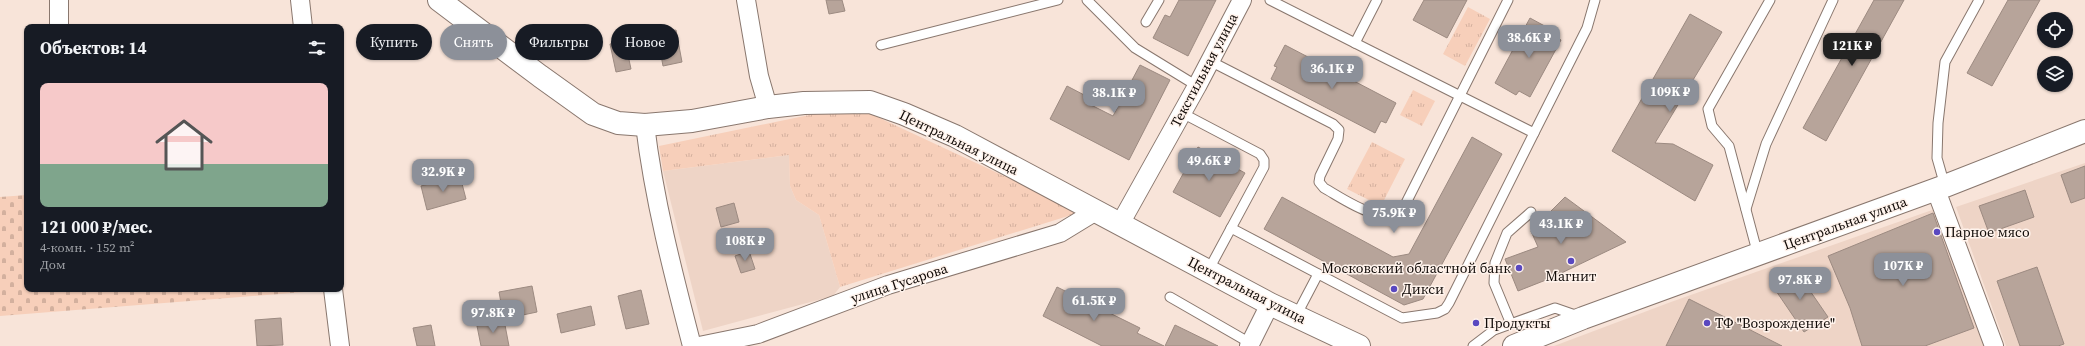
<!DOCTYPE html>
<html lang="ru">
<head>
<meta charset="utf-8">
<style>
	:root { --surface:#171b24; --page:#242831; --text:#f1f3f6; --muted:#9ea1a6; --accent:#8c9099 }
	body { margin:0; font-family:"Source Serif 4",serif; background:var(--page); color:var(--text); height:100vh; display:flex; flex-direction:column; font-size:15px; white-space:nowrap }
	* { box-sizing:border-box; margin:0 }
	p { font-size:13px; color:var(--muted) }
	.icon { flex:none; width:22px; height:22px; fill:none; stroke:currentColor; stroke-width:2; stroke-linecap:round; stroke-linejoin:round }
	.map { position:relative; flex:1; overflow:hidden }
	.details { position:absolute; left:24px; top:24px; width:320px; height:268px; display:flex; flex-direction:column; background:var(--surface); border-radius:8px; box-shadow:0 1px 3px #0004 }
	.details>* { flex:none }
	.guide { position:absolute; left:356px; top:24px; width:380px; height:36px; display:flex; gap:8px }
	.controls { position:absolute; left:2037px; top:12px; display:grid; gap:8px }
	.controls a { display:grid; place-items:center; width:36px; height:36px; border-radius:50%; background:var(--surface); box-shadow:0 1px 3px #0004; font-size:20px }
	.price { position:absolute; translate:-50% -34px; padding:0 9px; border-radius:8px; background:var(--accent); color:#fff; font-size:13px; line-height:26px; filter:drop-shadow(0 1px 2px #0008) }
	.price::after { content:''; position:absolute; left:50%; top:24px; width:12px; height:9px; margin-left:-6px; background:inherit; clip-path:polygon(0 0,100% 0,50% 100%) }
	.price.selected { background:#222; color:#fff }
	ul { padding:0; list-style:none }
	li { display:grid; align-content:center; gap:8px; height:212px; padding:0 16px }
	li span { display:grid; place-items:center; height:124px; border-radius:8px; color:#555 }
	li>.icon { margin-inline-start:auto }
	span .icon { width:72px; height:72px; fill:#fffc; stroke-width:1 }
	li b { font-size:17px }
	h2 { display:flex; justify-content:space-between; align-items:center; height:48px; padding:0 16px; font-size:17px }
	.chip { padding:0 14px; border-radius:18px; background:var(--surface); box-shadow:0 1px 3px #0004; font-size:14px; line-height:36px }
	.chip.selected { background:var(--accent); color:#fff }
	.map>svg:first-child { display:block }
</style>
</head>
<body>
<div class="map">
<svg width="2085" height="346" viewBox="0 0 2085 346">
	<defs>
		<pattern id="cemetery-stones" width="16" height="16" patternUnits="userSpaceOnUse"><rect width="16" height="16" fill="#f7cfba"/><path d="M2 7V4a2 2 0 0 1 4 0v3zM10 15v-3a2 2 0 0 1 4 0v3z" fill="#d3b09e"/></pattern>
		<pattern id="park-tufts" width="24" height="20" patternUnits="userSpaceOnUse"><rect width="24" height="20" fill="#f7cfba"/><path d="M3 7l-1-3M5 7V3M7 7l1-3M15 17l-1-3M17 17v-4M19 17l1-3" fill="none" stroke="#d3b09e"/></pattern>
	</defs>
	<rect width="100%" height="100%" fill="#f8e4d9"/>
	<g fill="#eed4c6">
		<polygon points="789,155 790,186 796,200 819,215 840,287 833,296 703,331 663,171"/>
		<polygon points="2085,163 2085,346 2006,346 1956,207"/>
		<polygon points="1935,209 1985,346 1554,346 1671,302"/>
	</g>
	<polygon fill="url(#cemetery-stones)" points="27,195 27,289 330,290 0,316 0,197"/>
	<g fill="url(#park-tufts)">
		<polygon points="1468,7 1490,19 1465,66 1443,54"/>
		<polygon points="1413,90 1435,101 1422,126 1400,115"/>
		<polygon points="814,114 871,114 1081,212 840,287 819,215 796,200 790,186 789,155 663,171 659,146"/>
		<polygon points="1372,142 1405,159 1381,206 1347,189"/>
	</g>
	<g fill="#b7a49a" stroke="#9c8a81">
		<polygon points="826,0 842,0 845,11 829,14"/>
		<polygon points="1179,0 1216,0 1188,56 1153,38 1165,15 1170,17"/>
		<polygon points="1424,0 1467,0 1447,38 1413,20"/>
		<polygon points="1874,0 1904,0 1826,141 1803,128"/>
		<polygon points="2008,0 2040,0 1992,86 1967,73"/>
		<polygon points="1690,14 1722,32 1655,143 1673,144 1713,165 1695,201 1612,151"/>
		<polygon points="1530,18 1552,30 1550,34 1561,40 1530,97 1519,91 1516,95 1495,83"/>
		<polygon points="676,30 682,62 663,66 657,34"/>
		<polygon points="625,41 631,69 616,72 610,44"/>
		<polygon points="1285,45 1396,103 1386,123 1381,121 1375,133 1271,79 1277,67 1274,66"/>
		<polygon points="1140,65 1170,80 1129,160 1050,119 1067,86 1088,97 1085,102 1113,116"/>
		<polygon points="1472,137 1502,154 1423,299 1404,305 1264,229 1282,197 1393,257 1409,254"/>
		<polygon points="1198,147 1245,173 1220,217 1173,192"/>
		<polygon points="2085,166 2085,198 2071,203 2061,175"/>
		<polygon points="460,176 466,199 427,210 421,186"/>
		<polygon points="2025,190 2034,217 1989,233 1979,206"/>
		<polygon points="1565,197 1626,242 1551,278 1518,291 1505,259 1538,247 1531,231"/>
		<polygon points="734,203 739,222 721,227 716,208"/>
		<polygon points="1933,213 1974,328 1925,346 1862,346 1850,308 1828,256"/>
		<polygon points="749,251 755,269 741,273 735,256"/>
		<polygon points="2037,267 2064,344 2058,346 2020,346 1997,281"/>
		<polygon points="1795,269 1828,317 1804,332 1772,285"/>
		<polygon points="532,286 537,312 504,319 499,292"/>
		<polygon points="1057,287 1140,328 1137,333 1164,346 1102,346 1043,316"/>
		<polygon points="641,290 649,324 626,329 618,296"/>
		<polygon points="1689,299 1782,346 1666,346"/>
		<polygon points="591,306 595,325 561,333 557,314"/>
		<polygon points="281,318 283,345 257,346 255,320"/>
		<polygon points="504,320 509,346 481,346 477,326"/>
		<polygon points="431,325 435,346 417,346 413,328"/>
		<polygon points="1175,325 1218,346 1165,346"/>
	</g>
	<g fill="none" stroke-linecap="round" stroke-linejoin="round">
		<defs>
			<g id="lane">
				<polyline points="1087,0 1135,48 1197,86"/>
				<polyline points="1270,0 1355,43 1377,0"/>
				<polyline points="1146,22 1159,0"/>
				<polyline points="881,45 1058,0"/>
				<path d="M1210,61L1333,124L1339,130L1338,139L1320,176L1319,182L1324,188C1344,199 1384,229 1404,207L1508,0"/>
				<polyline points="1182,113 1260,154 1264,160 1264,167 1208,271"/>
				<polyline points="1534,133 1587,28 1595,0"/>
				<polyline points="1945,186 1937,158 1938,123 1945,62 1979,0"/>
				<polyline points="1746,209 1766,144 1833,0"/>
				<polyline points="1231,228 1402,318 1437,313 1445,309 1449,303 1534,133 1355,43"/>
				<polyline points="1758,255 1729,146 1712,126 1708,109 1770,0"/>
				<polyline points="1170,297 1250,343"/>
				<polyline points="1296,316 1318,274"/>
				<polyline points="1511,324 1494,283 1495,263 1507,233 1531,212"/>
				<polyline points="1473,346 1494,330 1555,308 1578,316"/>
			</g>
			<g id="street">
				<polyline points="300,0 303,27"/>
				<polyline points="746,0 759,76 768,107"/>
				<polyline points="59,27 59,0"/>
				<path d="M645,125C654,200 673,273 692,346"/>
				<polyline points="1936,190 1994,346"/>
				<polyline points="1120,224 1197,86 1242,0"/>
				<polyline points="333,289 340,346"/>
				<polyline points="699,346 758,334 888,285 1060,233 1096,211"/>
				<polyline points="1249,346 1270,304"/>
			</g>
			<g id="secondary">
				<polyline points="439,0 540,76 593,114 618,123 645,125 692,121 768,107 804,103 870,102 904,114 955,136 1270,304 1359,346"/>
				<polyline points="1514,346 1583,318 1945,186 2085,131"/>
			</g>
		</defs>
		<use href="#lane" stroke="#89776e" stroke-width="11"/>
		<use href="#street" stroke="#89776e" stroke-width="20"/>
		<use href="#secondary" stroke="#89776e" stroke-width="24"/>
		<use href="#lane" stroke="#fff" stroke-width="9"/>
		<use href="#street" stroke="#fff" stroke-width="18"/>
		<use href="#secondary" stroke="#fff" stroke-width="22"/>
	</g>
	<g fill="#5948c0" stroke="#fff3ec" stroke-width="1.5">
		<circle cx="1937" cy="232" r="4"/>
		<circle cx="1571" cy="261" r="4"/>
		<circle cx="1519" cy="268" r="4"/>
		<circle cx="1394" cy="289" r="4"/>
		<circle cx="1476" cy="323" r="4"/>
		<circle cx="1707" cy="323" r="4"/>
	</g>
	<g text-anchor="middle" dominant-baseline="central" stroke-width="3" stroke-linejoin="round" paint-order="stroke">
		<g font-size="14" fill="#100a07" stroke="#fff3ec">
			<text transform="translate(1204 70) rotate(-62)">Текстильная улица</text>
			<text transform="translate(959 142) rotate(26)">Центральная улица</text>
			<text transform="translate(1845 223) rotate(-20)">Центральная улица</text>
			<text transform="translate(899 283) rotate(-18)">улица Гусарова</text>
			<text transform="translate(1247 290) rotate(27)">Центральная улица</text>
		</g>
		<g font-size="14" fill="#100a07" stroke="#fff3ec" text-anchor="start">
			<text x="1945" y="232">Парное мясо</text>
			<text x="1511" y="268" text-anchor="end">Московский областной банк</text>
			<text x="1571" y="276" text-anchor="middle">Магнит</text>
			<text x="1402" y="289">Дикси</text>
			<text x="1484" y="323">Продукты</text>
			<text x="1715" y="323">ТФ "Возрождение"</text>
		</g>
	</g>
</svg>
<div class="controls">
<a><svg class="icon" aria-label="locate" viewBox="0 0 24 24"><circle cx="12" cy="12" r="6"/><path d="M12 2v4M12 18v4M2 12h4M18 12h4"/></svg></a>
<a><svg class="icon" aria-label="layers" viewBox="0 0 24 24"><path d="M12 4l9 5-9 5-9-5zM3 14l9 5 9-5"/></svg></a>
</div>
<b class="price" style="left:1529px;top:59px">38.6K ₽</b>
<b class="price selected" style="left:1852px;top:67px">121K ₽</b>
<b class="price" style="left:1332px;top:90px">36.1K ₽</b>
<b class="price" style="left:1670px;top:113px">109K ₽</b>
<b class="price" style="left:1114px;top:114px">38.1K ₽</b>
<b class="price" style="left:1209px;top:182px">49.6K ₽</b>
<b class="price" style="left:443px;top:193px">32.9K ₽</b>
<b class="price" style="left:1394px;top:234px">75.9K ₽</b>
<b class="price" style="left:1561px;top:245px">43.1K ₽</b>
<b class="price" style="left:745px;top:262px">108K ₽</b>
<b class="price" style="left:1903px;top:287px">107K ₽</b>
<b class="price" style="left:1800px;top:301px">97.8K ₽</b>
<b class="price" style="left:1094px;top:322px">61.5K ₽</b>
<b class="price" style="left:493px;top:334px">97.8K ₽</b>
<div class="guide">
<a class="chip">Купить</a>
<a class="chip selected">Снять</a>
<a class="chip">Фильтры</a>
<a class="chip">Новое</a>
</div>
<section class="details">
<h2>Объектов: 14<svg class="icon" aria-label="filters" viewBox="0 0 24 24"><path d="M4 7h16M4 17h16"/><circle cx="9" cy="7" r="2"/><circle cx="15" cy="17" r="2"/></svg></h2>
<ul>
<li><span style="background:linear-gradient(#f6c9c9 65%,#7fa58c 0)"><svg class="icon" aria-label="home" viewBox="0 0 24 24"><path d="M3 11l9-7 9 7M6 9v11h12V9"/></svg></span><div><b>121 000 ₽/мес.</b><p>4-комн. · 152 m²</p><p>Дом</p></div></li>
</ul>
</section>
</div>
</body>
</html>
